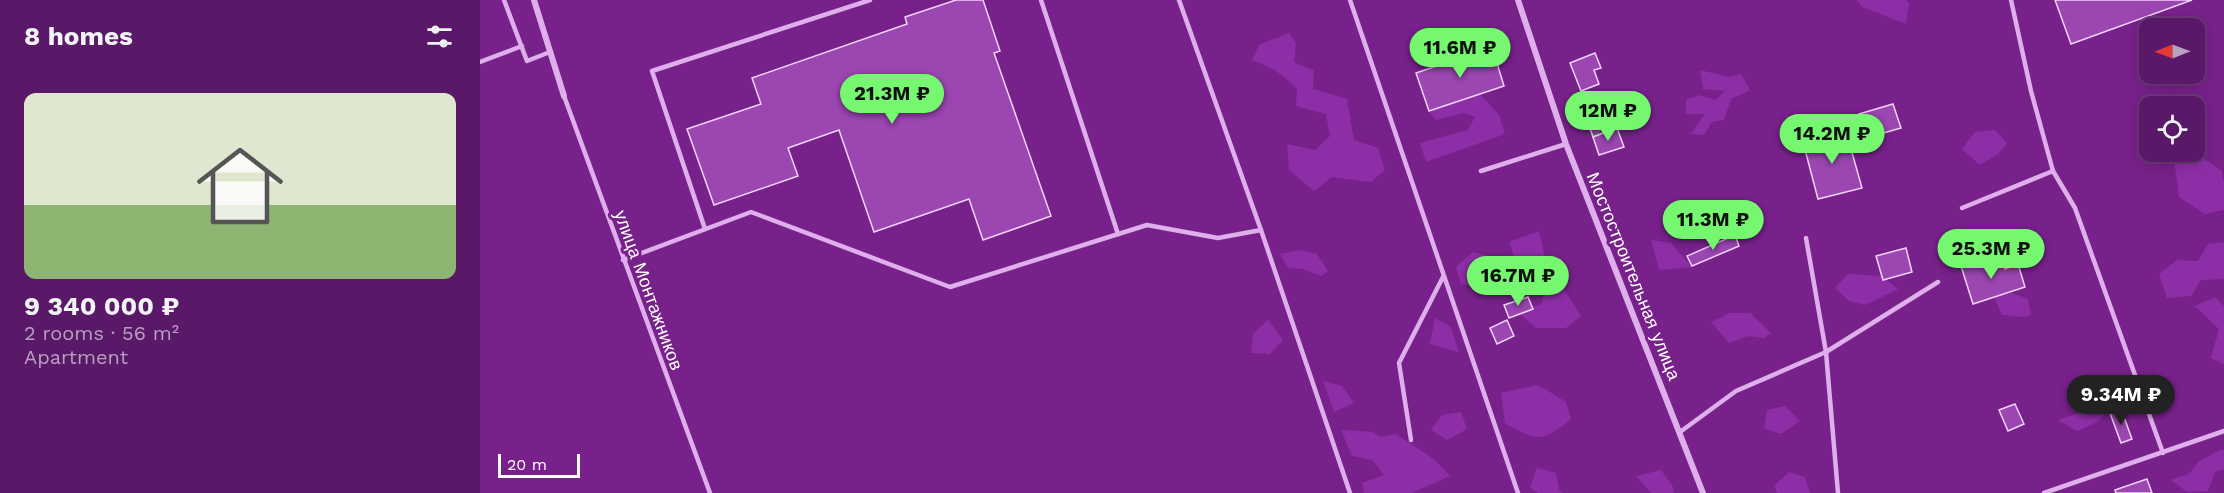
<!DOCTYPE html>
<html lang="en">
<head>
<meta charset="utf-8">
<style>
	:root { --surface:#5a1968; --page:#632671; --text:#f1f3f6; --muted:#b8a0c0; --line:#6f387c; --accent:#76f770 }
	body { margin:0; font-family:"Work Sans",sans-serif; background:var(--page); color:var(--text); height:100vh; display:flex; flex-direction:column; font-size:22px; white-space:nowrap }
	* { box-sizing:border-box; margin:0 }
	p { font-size:20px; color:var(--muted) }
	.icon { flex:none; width:33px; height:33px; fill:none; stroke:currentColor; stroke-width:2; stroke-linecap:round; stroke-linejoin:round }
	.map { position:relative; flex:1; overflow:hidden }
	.details { display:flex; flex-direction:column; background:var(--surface); width:480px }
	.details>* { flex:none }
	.needle { width:39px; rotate:269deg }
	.controls { position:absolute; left:1659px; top:18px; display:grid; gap:12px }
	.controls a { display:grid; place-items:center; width:66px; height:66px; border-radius:12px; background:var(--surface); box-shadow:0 3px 15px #0003,0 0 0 2px var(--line); font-size:30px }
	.scale { position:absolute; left:18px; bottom:15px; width:82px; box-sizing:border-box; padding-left:6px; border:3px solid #fff; border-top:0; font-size:16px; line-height:21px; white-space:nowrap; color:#fff; -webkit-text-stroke:4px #78218b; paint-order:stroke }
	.price { position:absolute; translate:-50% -51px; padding:0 14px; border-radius:21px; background:var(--accent); color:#111; font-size:20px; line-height:39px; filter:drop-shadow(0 2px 3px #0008) }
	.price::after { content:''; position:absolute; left:50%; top:36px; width:18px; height:14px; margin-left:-9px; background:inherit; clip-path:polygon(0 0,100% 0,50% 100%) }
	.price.current { background:#222; color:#fff }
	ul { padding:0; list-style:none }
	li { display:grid; align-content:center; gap:12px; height:318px; padding:0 24px }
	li+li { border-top:2px solid var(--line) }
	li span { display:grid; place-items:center; height:186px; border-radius:12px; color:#555 }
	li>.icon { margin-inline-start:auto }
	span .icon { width:108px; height:108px; fill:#fffc; stroke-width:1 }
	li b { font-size:26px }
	h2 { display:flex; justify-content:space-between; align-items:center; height:72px; padding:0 24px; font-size:26px }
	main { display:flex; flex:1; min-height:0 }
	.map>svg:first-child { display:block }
</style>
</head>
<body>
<main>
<section class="details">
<h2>8 homes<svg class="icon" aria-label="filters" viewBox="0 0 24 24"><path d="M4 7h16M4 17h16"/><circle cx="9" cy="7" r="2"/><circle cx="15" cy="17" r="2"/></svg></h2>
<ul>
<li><span style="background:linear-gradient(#dfe7d0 60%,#8fb573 0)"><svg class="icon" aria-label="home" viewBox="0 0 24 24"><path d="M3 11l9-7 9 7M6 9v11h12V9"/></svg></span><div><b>9 340 000 ₽</b><p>2 rooms · 56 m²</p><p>Apartment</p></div></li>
</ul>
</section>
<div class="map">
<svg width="1744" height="493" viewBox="0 0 1744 493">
	<rect width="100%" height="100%" fill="#78218b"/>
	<g fill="#8e2ea6">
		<polygon points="1377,0 1426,0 1429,3 1426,24 1382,7"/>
		<path d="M809,33L816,43L814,62L834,71L833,89L867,99L874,140L898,148L905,170L891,182L852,177L834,191L809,170L807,144L835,150L850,136L846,114L816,106L817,89C805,75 790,67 772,60L779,45Z"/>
		<polygon points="1220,70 1249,77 1261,74 1270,90 1251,99 1244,120 1232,122 1224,135 1211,134 1225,114 1206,114 1206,100 1219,95 1235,100 1245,91 1223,89"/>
		<polygon points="1000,94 1019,115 1025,134 946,162 940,143 988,130 995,117 984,113 956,120 949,111"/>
		<polygon points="1515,130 1527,143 1518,154 1500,165 1482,149 1495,132"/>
		<polygon points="1714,152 1742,171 1744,183 1744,210 1725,214 1699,197 1694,159"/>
		<polygon points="1059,231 1064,254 1078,267 1085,291 1101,316 1086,328 1056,328 1040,314 1062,303 1064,277 1039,271 1029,242"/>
		<polygon points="1171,240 1191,243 1212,267 1179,270"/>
		<polygon points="1744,242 1744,279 1721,280 1711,296 1687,298 1679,274 1697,260 1718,261 1728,244"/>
		<polygon points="819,250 837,254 848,271 841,276 823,269 808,268 800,254"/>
		<polygon points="993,252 1012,257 1025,280 1010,288 981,284 976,267"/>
		<polygon points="1368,274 1401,276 1418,289 1385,305 1369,301 1355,288"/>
		<polygon points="1532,293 1548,299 1551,315 1545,317 1522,315 1514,297"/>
		<polygon points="1735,297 1744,306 1744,364 1731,358 1739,329 1715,306"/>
		<polygon points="1249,313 1270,313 1291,333 1284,338 1268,336 1249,343 1231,322"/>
		<polygon points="955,318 971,327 979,352 950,344"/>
		<polygon points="788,320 803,340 790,354 771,353 773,334"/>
		<polygon points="843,381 862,386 874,403 854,412"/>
		<path d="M1058,385L1086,402L1091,419C1061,444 1059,440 1025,424L1021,393Z"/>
		<polygon points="1621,392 1628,408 1619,421 1597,431 1578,420 1613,408 1609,395"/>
		<polygon points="1305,406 1320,421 1301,434 1284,428 1287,410"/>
		<polygon points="981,412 987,429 967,440 951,430 962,415"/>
		<polygon points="861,430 893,432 901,437 916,434 955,460 970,476 932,493 884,493 882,483 904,475 892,460 872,456"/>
		<polygon points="1740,450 1744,450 1744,469 1735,472 1728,491 1707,492 1691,480 1710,473 1719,461"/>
		<polygon points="1057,468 1076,473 1079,490 1083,493 1058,493 1050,487"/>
		<polygon points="1181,470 1193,487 1194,493 1171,493 1156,476"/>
		<polygon points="1309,472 1325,477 1330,493 1297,493 1294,486"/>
	</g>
	<g fill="#9c46b2" stroke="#f1d4f8" stroke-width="1.5">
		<polygon points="476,0 503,0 520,51 514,53 571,216 503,240 489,199 394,232 359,130 308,148 318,176 234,205 207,129 281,104 272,78 427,24 425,17"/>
		<polygon points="1575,0 1712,0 1591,44"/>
		<polygon points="1012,47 1024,86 949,111 936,73"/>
		<polygon points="1115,53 1121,68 1114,70 1119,84 1101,91 1090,63"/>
		<polygon points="1128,100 1137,128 1113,137 1103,109"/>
		<polygon points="1413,104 1421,128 1386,138 1379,114"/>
		<polygon points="1137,128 1144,147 1119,155 1113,137"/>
		<polygon points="1366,131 1382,188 1338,199 1323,142"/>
		<polygon points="1255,235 1259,246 1212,266 1207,256"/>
		<polygon points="1426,248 1432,272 1403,280 1396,256"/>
		<polygon points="1504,258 1507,266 1522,261 1525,269 1538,264 1545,287 1493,304 1481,266"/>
		<polygon points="1048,297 1053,309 1029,318 1024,305"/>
		<polygon points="1027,320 1034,336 1017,344 1010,328"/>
		<polygon points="1535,404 1544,424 1528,431 1519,410"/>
		<polygon points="1641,409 1652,439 1641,443 1630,413"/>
		<polygon points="1667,479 1672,493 1636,493 1635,490"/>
	</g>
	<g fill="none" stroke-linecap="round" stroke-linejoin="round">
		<g stroke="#dfafeb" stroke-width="4.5">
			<polyline points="24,0 47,61 70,52"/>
			<polyline points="561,0 638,234"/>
			<polyline points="699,0 781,230 870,493"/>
			<polyline points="870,0 1038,493"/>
			<polyline points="1531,0 1551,91 1573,171 1595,208 1683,453"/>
			<polyline points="0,62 42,46"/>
			<polyline points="84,96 230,493"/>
			<polyline points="1001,171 1086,144"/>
			<polyline points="1482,208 1573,171"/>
			<polyline points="225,229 172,71 390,0"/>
			<polyline points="1326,238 1346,352 1358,493"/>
			<polyline points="143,260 271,212 470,287 667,225 738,238 781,230"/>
			<polyline points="1200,432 1256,391 1346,352 1458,282"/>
			<polyline points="931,440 919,363 963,277"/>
			<polyline points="1564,493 1744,431"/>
		</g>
		<g stroke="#dfafeb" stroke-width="6">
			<polyline points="54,0 84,96"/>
			<polyline points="1038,0 1086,144 1223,493"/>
		</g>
	</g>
	<g text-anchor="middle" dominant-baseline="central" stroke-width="6" stroke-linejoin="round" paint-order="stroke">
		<g font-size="18" fill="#fff" stroke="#78218b">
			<text transform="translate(1154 276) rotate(68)">Мостостроительная улица</text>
			<text transform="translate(169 290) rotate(70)">улица Монтажников</text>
		</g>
	</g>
</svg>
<div class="controls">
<a><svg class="needle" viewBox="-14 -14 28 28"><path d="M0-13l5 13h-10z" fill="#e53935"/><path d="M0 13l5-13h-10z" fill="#b8a0c0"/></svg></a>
<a><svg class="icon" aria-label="locate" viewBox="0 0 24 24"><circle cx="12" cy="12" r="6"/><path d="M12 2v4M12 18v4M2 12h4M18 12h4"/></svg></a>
</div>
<div class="scale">20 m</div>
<b class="price" style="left:980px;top:79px">11.6M ₽</b>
<b class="price" style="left:412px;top:125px">21.3M ₽</b>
<b class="price" style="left:1128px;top:142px">12M ₽</b>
<b class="price" style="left:1352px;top:165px">14.2M ₽</b>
<b class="price" style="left:1233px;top:251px">11.3M ₽</b>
<b class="price" style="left:1511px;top:280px">25.3M ₽</b>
<b class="price" style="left:1038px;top:307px">16.7M ₽</b>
<b class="price current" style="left:1641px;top:426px">9.34M ₽</b>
</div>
</main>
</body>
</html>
